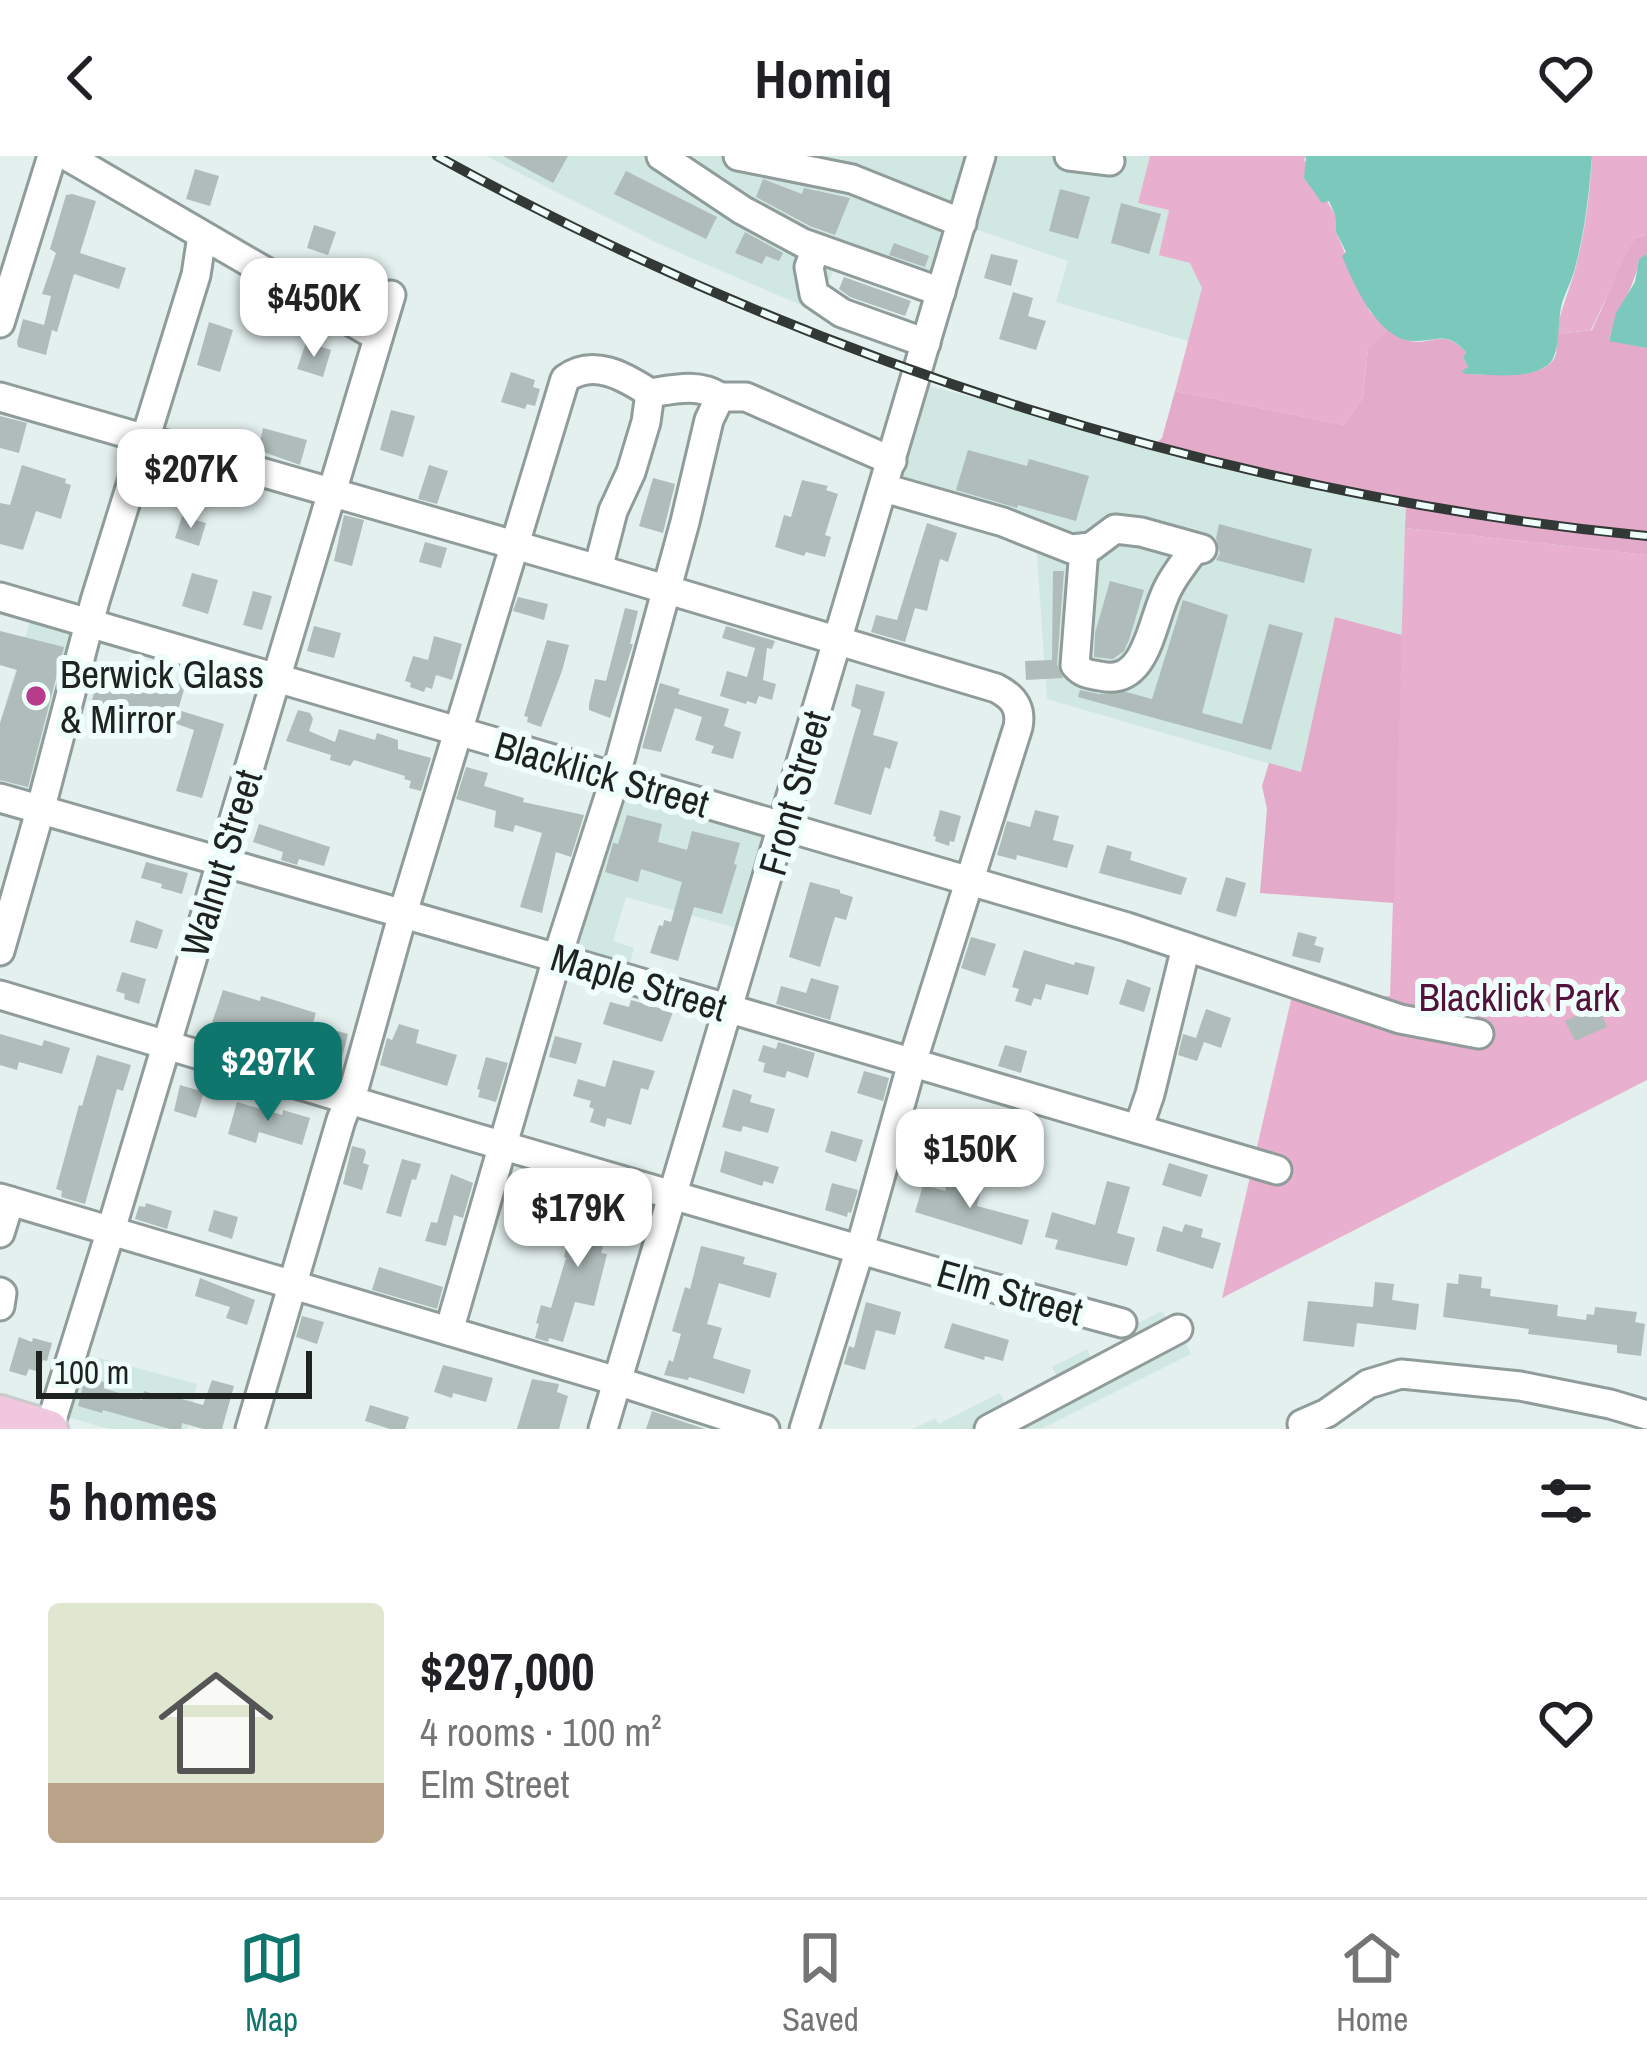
<!DOCTYPE html>
<html lang="en">
<head>
<meta charset="utf-8">
<style>
	:root { --surface:#fff; --page:#f6f6f6; --text:#202124; --muted:#757577; --line:#e0e0e0; --accent:#0f766e }
	body { margin:0; font-family:"Archivo Narrow",sans-serif; background:var(--page); color:var(--text); height:100vh; display:flex; flex-direction:column; font-size:45px; white-space:nowrap }
	* { box-sizing:border-box; margin:0 }
	p { font-size:39px; color:var(--muted) }
	.icon { flex:none; width:66px; height:66px; fill:none; stroke:currentColor; stroke-width:2; stroke-linecap:round; stroke-linejoin:round }
	.map { position:relative; height:1273px; overflow:hidden }
	.details { display:flex; flex-direction:column; background:var(--surface); flex:1 }
	.details>* { flex:none }
	.scale { position:absolute; left:36px; bottom:30px; width:276px; box-sizing:border-box; padding-left:12px; border:6px solid #1e2322; border-top:0; font-size:33px; line-height:42px; white-space:nowrap; color:#1e2322; -webkit-text-stroke:9px #f0fefb; paint-order:stroke }
	.price { position:absolute; translate:-50% -102px; padding:0 27px; border-radius:24px; background:#fff; color:#222; font-size:39px; line-height:78px; filter:drop-shadow(0 3px 6px #0008) }
	.price::after { content:''; position:absolute; left:50%; top:72px; width:36px; height:27px; margin-left:-18px; background:inherit; clip-path:polygon(0 0,100% 0,50% 100%) }
	.price.active { background:var(--accent); color:#fff }
	ul { padding:0; list-style:none }
	li { display:flex; align-items:center; gap:36px; height:300px; padding:0 48px }
	li span { display:grid; place-items:center; flex:none; width:336px; height:240px; border-radius:12px; color:#555 }
	li>.icon { margin-inline-start:auto }
	span .icon { width:144px; height:144px; fill:#fffc; stroke-width:1 }
	li b { font-size:51px }
	h2 { display:flex; justify-content:space-between; align-items:center; height:144px; padding:0 48px; font-size:51px }
	header { display:flex; justify-content:space-between; align-items:center; height:156px; padding:0 48px; background:var(--surface); font-size:54px; font-weight:800 }
	.menu { display:flex; justify-content:space-around; align-items:center; height:168px; border-top:3px solid var(--line); background:var(--surface); font-size:33px; color:var(--muted) }
	.menu a { display:grid; justify-items:center; gap:6px }
	.menu .active { color:var(--accent) }
	.map>svg:first-child { display:block }
</style>
</head>
<body>
<header><svg class="icon" aria-label="back" viewBox="0 0 24 24"><path d="M15 5l-7 7 7 7"/></svg>Homiq<svg class="icon" aria-label="heart" viewBox="0 0 24 24"><path d="M12 20l-8-8c-3-5 5-10 8-4 3-6 11-1 8 4z"/></svg></header>
<div class="map">
<svg width="1647" height="1273" viewBox="0 0 1647 1273">
	<rect width="100%" height="100%" fill="#e3f0ee"/>
	<g fill="#d0e7e2">
		<polygon points="486,0 973,0 930,140 837,105 817,156 657,87"/>
		<polygon points="993,0 1150,0 1138,47 1169,54 1202,132 1188,185 1056,146 1068,105 969,71"/>
		<polygon points="902,223 1406,353 1402,479 1335,461 1301,617 1047,543 1036,386 868,337"/>
		<polygon points="30,465 83,479 36,648 0,637 0,567"/>
		<polygon points="616,605 776,652 740,773 626,741 613,785 634,792 624,828 551,809"/>
		<polygon points="1162,1155 1168,1167 1186,1163 1194,1178 1185,1185 1191,1198 1041,1273 913,1273 935,1262 939,1268 1000,1237 1006,1250 1058,1222 1052,1211 1087,1193 1092,1205 1140,1182 1134,1169"/>
		<polygon points="81,1197 197,1228 187,1273 109,1273 68,1261"/>
	</g>
	<g fill="#e9afce">
		<polygon points="1150,0 1306,0 1304,4 1335,59 1336,76 1370,156 1388,173 1368,192 1363,242 1344,269 1175,235 1202,132 1190,107 1159,99 1169,54 1138,47"/>
		<path d="M1592,0H1647V79L1635,82L1591,174L1556,178C1560,155 1569,136 1575,114C1585,77 1590,38 1592,0Z"/>
		<polygon points="1405,372 1647,399 1647,924 1222,1142 1291,844 1390,840"/>
	</g>
	<g fill="#e3aac9">
		<path d="M1647,79V98L1639,104C1634,134 1617,153 1609,184L1647,192V399L1405,372L1406,352L1156,288L1162,282L1175,235L1344,269L1363,242L1368,192L1388,173C1394,177 1399,182 1406,184C1433,192 1441,170 1466,196L1463,201L1468,211L1465,218C1487,218 1548,226 1556,198C1557,195 1556,181 1556,178L1592,174C1607,143 1618,112 1635,82Z"/>
		<polygon points="1335,461 1402,479 1394,747 1260,737 1267,653 1262,630 1269,607 1301,616"/>
	</g>
	<g fill="#7bc9bc">
		<path d="M1306,0H1592C1589,38 1585,75 1575,112C1572,124 1566,135 1562,147C1557,165 1561,199 1548,209C1526,225 1490,218 1465,218L1462,215L1468,211L1463,201L1466,196C1445,174 1439,186 1413,185C1378,184 1353,127 1342,100L1346,96L1336,76L1335,59L1329,45L1322,47L1304,22Z"/>
		<polygon points="1647,98 1647,192 1609,185 1616,157 1635,126 1639,103"/>
	</g>
	<g fill="#afbcba">
		<polygon points="503,0 568,0 553,27"/>
		<polygon points="195,13 219,20 210,50 186,43"/>
		<polygon points="626,15 717,61 706,83 614,38"/>
		<polygon points="763,23 802,38 804,32 850,42 835,79 810,70 756,41"/>
		<polygon points="1060,33 1090,41 1078,83 1049,75"/>
		<polygon points="72,38 96,45 80,97 126,112 119,133 74,118 57,176 52,174 46,199 18,191 17,186 23,163 44,169 51,140 42,138 56,97 50,93 66,39"/>
		<polygon points="1121,47 1161,58 1149,98 1111,87"/>
		<polygon points="314,69 336,76 328,99 307,92"/>
		<polygon points="745,76 783,97 779,105 766,100 762,108 735,97"/>
		<polygon points="894,87 929,100 925,111 889,99"/>
		<polygon points="991,98 1018,104 1011,130 984,122"/>
		<polygon points="844,121 911,145 905,160 850,141 839,133"/>
		<polygon points="1013,136 1033,142 1028,160 1046,165 1036,194 999,183"/>
		<polygon points="209,166 233,174 220,216 197,209"/>
		<polygon points="306,186 331,194 323,221 297,213"/>
		<polygon points="511,216 535,224 533,231 540,233 535,250 527,248 525,253 501,246"/>
		<polygon points="391,254 415,260 403,301 380,294"/>
		<polygon points="0,260 27,267 19,297 0,292"/>
		<polygon points="263,272 307,284 300,309 258,294"/>
		<polygon points="968,294 1027,310 1029,303 1089,320 1076,365 1018,349 1017,352 956,334"/>
		<polygon points="22,309 66,323 65,327 71,329 61,363 36,355 23,394 0,388 0,347 10,349"/>
		<polygon points="429,309 448,315 437,348 418,343"/>
		<polygon points="653,322 675,328 663,377 639,370"/>
		<polygon points="802,324 828,330 826,334 838,338 825,379 831,381 825,401 806,396 804,400 775,391 784,359 791,361"/>
		<polygon points="344,359 364,364 352,410 334,405"/>
		<polygon points="182,360 206,367 199,390 175,382"/>
		<polygon points="927,367 957,377 948,406 940,403 927,455 915,452 905,486 871,476 876,459 897,464"/>
		<polygon points="1219,368 1312,393 1304,427 1216,404 1220,397 1216,382"/>
		<polygon points="425,386 447,392 441,412 419,406"/>
		<polygon points="1053,415 1064,415 1057,508 1063,522 1026,524 1025,505 1052,504"/>
		<polygon points="192,417 218,424 208,458 182,450"/>
		<polygon points="1110,425 1144,434 1129,484 1124,495 1113,503 1094,501 1095,477"/>
		<polygon points="253,435 272,440 262,474 243,469"/>
		<polygon points="518,441 548,448 544,464 513,455"/>
		<polygon points="1183,444 1228,459 1202,557 1242,568 1269,468 1303,477 1271,594 1078,541 1080,534 1099,538 1126,536 1152,543"/>
		<polygon points="625,452 638,455 630,488 633,488 610,562 589,554 589,548 595,523 606,525"/>
		<polygon points="314,470 341,477 334,502 307,495"/>
		<polygon points="726,470 775,485 772,493 767,492 763,524 776,528 772,544 759,540 756,548 747,545 746,548 720,540 727,515 747,521 755,492 722,482"/>
		<polygon points="0,475 64,491 28,631 0,624 0,567 17,514 0,509"/>
		<polygon points="434,480 462,488 452,524 436,519 432,533 426,531 424,536 410,531 411,527 405,525 413,500 428,504"/>
		<polygon points="547,484 569,489 562,515 541,571 527,566 528,561 524,560"/>
		<polygon points="104,505 185,530 178,554 224,568 202,642 176,635 194,574 111,545 108,556 90,550"/>
		<polygon points="660,527 680,533 678,538 729,553 724,570 741,576 733,603 711,597 714,590 695,584 702,561 675,552 661,596 642,592"/>
		<polygon points="856,528 885,536 873,579 898,586 890,613 885,611 871,659 834,648 861,554 851,550"/>
		<polygon points="298,554 310,557 313,563 309,575 335,586 339,573 375,584 377,577 398,584 398,593 431,602 421,635 409,632 411,625 404,623 405,620 354,604 350,610 330,604 331,599 286,585"/>
		<polygon points="466,611 488,617 484,630 524,642 523,646 584,659 571,701 556,696 542,757 520,751 542,677 515,669 513,676 494,671 496,655 456,643"/>
		<polygon points="940,654 961,660 954,686 950,685 949,690 935,685 936,681 933,680"/>
		<polygon points="1035,654 1059,660 1053,684 1074,689 1067,712 1017,699 1016,704 997,699 1007,665 1030,671"/>
		<polygon points="627,659 662,668 658,686 687,694 692,675 740,687 734,708 737,709 722,758 694,751 678,805 650,797 659,769 663,770 664,764 671,766 682,726 641,713 638,726 605,716 613,687 618,688"/>
		<polygon points="259,668 330,691 324,710 299,703 297,709 281,704 283,696 253,686"/>
		<polygon points="1107,689 1132,696 1130,704 1187,722 1181,739 1099,717"/>
		<polygon points="146,706 188,717 182,738 161,732 162,728 141,722"/>
		<polygon points="1226,721 1246,727 1236,761 1216,755"/>
		<polygon points="810,726 840,734 840,737 853,741 846,764 835,761 820,811 789,801"/>
		<polygon points="136,764 163,774 157,793 130,786"/>
		<polygon points="1298,776 1317,781 1314,789 1324,792 1320,807 1292,800"/>
		<polygon points="971,781 996,788 985,820 961,812"/>
		<polygon points="1024,794 1074,809 1075,806 1095,811 1088,839 1046,828 1041,844 1034,842 1031,850 1015,845 1019,833 1012,831"/>
		<polygon points="122,816 146,823 139,848 124,843 125,838 116,835"/>
		<polygon points="811,822 839,830 830,864 776,848 781,830 806,837"/>
		<polygon points="1127,823 1151,832 1144,856 1119,848"/>
		<polygon points="223,834 260,845 261,840 316,857 309,880 299,877 295,892 212,867"/>
		<polygon points="631,844 673,856 662,886 603,868 610,846 629,851"/>
		<polygon points="1598,850 1607,871 1575,885 1565,865"/>
		<polygon points="1206,853 1231,862 1221,892 1204,886 1197,905 1178,899 1183,878 1196,882"/>
		<polygon points="399,868 419,874 416,887 457,899 447,930 380,909 387,882 392,884"/>
		<polygon points="330,873 348,878 342,901 323,896"/>
		<polygon points="0,878 42,890 44,884 70,892 62,918 19,906 17,914 0,909"/>
		<polygon points="555,880 582,887 576,908 549,901"/>
		<polygon points="778,886 815,897 808,922 787,915 785,922 763,916 765,907 758,905 763,889 776,893"/>
		<polygon points="1005,889 1027,895 1021,917 998,910"/>
		<polygon points="97,899 131,909 123,935 117,933 85,1048 61,1041 62,1035 56,1033 79,949 82,950"/>
		<polygon points="486,901 508,907 496,946 478,941 480,934 477,933"/>
		<polygon points="613,904 655,915 648,934 641,932 631,969 607,962 605,971 590,966 594,953 589,951 591,945 573,940 578,923 605,931"/>
		<polygon points="864,915 889,922 883,945 857,937"/>
		<polygon points="180,929 204,936 196,962 174,955"/>
		<polygon points="733,933 752,939 750,946 775,953 768,977 743,970 741,976 722,971"/>
		<polygon points="237,946 282,959 283,954 310,962 302,989 259,976 256,987 228,978"/>
		<polygon points="831,975 863,984 856,1006 825,996"/>
		<polygon points="352,990 364,993 366,996 363,1007 369,1009 362,1034 343,1028"/>
		<polygon points="725,995 779,1011 773,1028 764,1025 762,1030 720,1016"/>
		<polygon points="402,1003 421,1008 416,1024 412,1023 401,1061 386,1057"/>
		<polygon points="1169,1007 1208,1019 1201,1041 1162,1029"/>
		<polygon points="451,1018 473,1027 463,1062 454,1059 446,1090 425,1085 431,1066 437,1067"/>
		<polygon points="949,1020 982,1030 977,1050 1029,1064 1022,1089 915,1056 923,1029 945,1035"/>
		<polygon points="1107,1025 1130,1031 1117,1077 1135,1082 1127,1110 1055,1093 1058,1084 1045,1081 1052,1056 1095,1069"/>
		<polygon points="832,1027 858,1034 851,1057 848,1056 847,1061 825,1054"/>
		<polygon points="514,1031 547,1040 541,1062 508,1052"/>
		<polygon points="577,1044 614,1054 601,1097 607,1098 594,1150 575,1146 563,1186 549,1182 548,1186 535,1182 539,1168 536,1167 541,1149 551,1152 566,1102 564,1101"/>
		<polygon points="146,1047 172,1055 167,1073 135,1063 139,1050 145,1051"/>
		<polygon points="214,1054 238,1061 232,1083 208,1075"/>
		<polygon points="1185,1068 1203,1073 1201,1081 1221,1087 1213,1113 1156,1095 1163,1070 1182,1076"/>
		<polygon points="701,1090 745,1101 743,1108 777,1117 770,1142 719,1127 707,1168 722,1172 713,1202 751,1214 744,1238 689,1221 688,1224 664,1219 669,1204 673,1206 681,1178 672,1175 685,1131 690,1133"/>
		<polygon points="379,1111 443,1131 437,1153 372,1134"/>
		<polygon points="1459,1118 1482,1121 1481,1132 1491,1133 1490,1140 1558,1149 1557,1160 1586,1164 1587,1158 1594,1159 1595,1151 1637,1156 1635,1166 1645,1168 1641,1200 1617,1197 1617,1189 1528,1178 1529,1173 1443,1161 1447,1127 1458,1128"/>
		<polygon points="200,1122 255,1144 247,1169 226,1162 230,1151 195,1140"/>
		<polygon points="1375,1126 1394,1128 1392,1144 1419,1148 1416,1174 1357,1167 1354,1191 1303,1185 1308,1145 1373,1151"/>
		<polygon points="866,1146 901,1156 895,1179 876,1174 865,1214 844,1208 849,1190 854,1192"/>
		<polygon points="302,1160 324,1166 317,1188 296,1181"/>
		<polygon points="952,1167 1009,1184 1003,1205 985,1200 984,1204 944,1192"/>
		<polygon points="19,1181 32,1186 33,1182 52,1187 47,1205 43,1204 39,1216 29,1213 26,1220 9,1215"/>
		<polygon points="443,1209 493,1222 486,1246 453,1237 452,1242 434,1236"/>
		<polygon points="85,1221 108,1227 106,1233 142,1244 144,1235 163,1241 164,1238 203,1249 212,1224 234,1230 222,1273 203,1273 182,1267 181,1273 170,1273 103,1254 102,1257 78,1250"/>
		<polygon points="532,1223 559,1228 557,1236 568,1240 559,1273 517,1273"/>
		<polygon points="370,1249 409,1261 405,1273 390,1273 365,1265"/>
		<polygon points="652,1255 705,1273 646,1273"/>
	</g>
	<g fill="none" stroke-linecap="round" stroke-linejoin="round">
		<defs>
			<g id="minor">
				<polyline points="67,0 378,181"/>
				<polyline points="661,0 742,54 803,87 941,136"/>
				<polyline points="738,0 852,23 962,67"/>
				<polyline points="1069,0 1110,5"/>
				<polyline points="816,92 809,111 814,138 842,157 926,187"/>
				<polyline points="0,167 52,0"/>
				<path d="M0,241L598,413L996,532C1012,540 1022,551 1018,571L912,907L860,1093L804,1273"/>
				<polyline points="884,332 1003,366 1071,393 1091,391 1115,373 1141,376 1202,393"/>
				<path d="M1084,392L1075,509C1083,518 1089,518 1100,520C1148,531 1151,464 1168,432C1175,418 1186,405 1195,392"/>
				<polyline points="598,413 613,355 631,316 646,266 650,237"/>
				<polyline points="0,441 1127,771 1400,863 1479,878"/>
				<polyline points="0,642 557,802 1277,1014"/>
				<polyline points="0,795 40,655 95,445 196,119 202,80"/>
				<polyline points="0,839 463,978 971,1126 1122,1167"/>
				<polyline points="1138,973 1150,938 1186,791"/>
				<polyline points="0,1042 617,1225 765,1273"/>
				<polyline points="0,1077 10,1045"/>
				<polyline points="0,1136 2,1137 0,1150"/>
				<polyline points="449,1175 557,802 615,622 685,366 709,264 720,241 746,241 892,305"/>
				<polyline points="1302,1268 1327,1257 1368,1228 1401,1218 1520,1230 1610,1248 1647,1259"/>
				<polyline points="49,1273 111,1074 391,139"/>
				<path d="M250,1273L341,964L355,929L403,757L565,223C593,202 624,220 650,237C675,233 699,227 720,241"/>
				<polyline points="603,1273 981,0"/>
				<polyline points="989,1273 1178,1173"/>
			</g>
			<polyline id="major" points="0,1258 49,1273"/>
		</defs>
		<use href="#minor" stroke="#909c9a" stroke-width="33"/>
		<use href="#major" stroke="#c9caca" stroke-width="42"/>
		<use href="#minor" stroke="#fff" stroke-width="27"/>
		<use href="#major" stroke="#f0c7de" stroke-width="36"/>
		<defs>
			<path id="rail" d="M437,0C808,205 1225,339 1647,380"/>
		</defs>
		<use href="#rail" stroke="#323836" stroke-width="10"/>
		<use href="#rail" stroke="#f0fefb" stroke-width="6" stroke-dasharray="18" stroke-linecap="butt"/>
	</g>
	<circle fill="#b93c8c" stroke="#f0fefb" stroke-width="4.5" cx="36" cy="540" r="12"/>
	<g text-anchor="middle" dominant-baseline="central" stroke-width="12" stroke-linejoin="round" paint-order="stroke">
		<g font-size="39" fill="#1e2322" stroke="#f0fefb" text-anchor="start">
			<text x="60" y="518">Berwick Glass<tspan x="60" dy="45">&amp; Mirror</tspan></text>
		</g>
		<g font-size="39" fill="#1e2322" stroke="#f0fefb">
			<text transform="translate(602 618) rotate(16)">Blacklick Street</text>
			<text transform="translate(794 637) rotate(-74)">Front Street</text>
			<text transform="translate(221 707) rotate(-73)">Walnut Street</text>
			<text transform="translate(639 826) rotate(17)">Maple Street</text>
			<text transform="translate(1010 1136) rotate(16)">Elm Street</text>
		</g>
		<g font-size="39" fill="#53113c" stroke="#f0fefb">
			<text x="1519" y="841">Blacklick Park</text>
		</g>
	</g>
</svg>
<div class="scale">100 m</div>
<b class="price" style="left:314px;top:204px">$450K</b>
<b class="price" style="left:191px;top:375px">$207K</b>
<b class="price active" style="left:268px;top:968px">$297K</b>
<b class="price" style="left:970px;top:1055px">$150K</b>
<b class="price" style="left:578px;top:1114px">$179K</b>
</div>
<section class="details">
<h2>5 homes<svg class="icon" aria-label="filters" viewBox="0 0 24 24"><path d="M4 7h16M4 17h16"/><circle cx="9" cy="7" r="2"/><circle cx="15" cy="17" r="2"/></svg></h2>
<ul>
<li><span style="background:linear-gradient(#dfe7d0 75%,#b9a48a 0)"><svg class="icon" aria-label="home" viewBox="0 0 24 24"><path d="M3 11l9-7 9 7M6 9v11h12V9"/></svg></span><div><b>$297,000</b><p>4 rooms · 100 m²</p><p>Elm Street</p></div><svg class="icon" aria-label="heart" viewBox="0 0 24 24"><path d="M12 20l-8-8c-3-5 5-10 8-4 3-6 11-1 8 4z"/></svg></li>
</ul>
</section>
<nav class="menu">
<a class="active"><svg class="icon" aria-label="map" viewBox="0 0 24 24"><path d="M3 6l6-2 6 2 6-2v14l-6 2-6-2-6 2zM9 4v14M15 6v14"/></svg>Map</a>
<a><svg class="icon" aria-label="saved" viewBox="0 0 24 24"><path d="M7 4h10v16l-5-4-5 4z"/></svg>Saved</a>
<a><svg class="icon" aria-label="home" viewBox="0 0 24 24"><path d="M3 11l9-7 9 7M6 9v11h12V9"/></svg>Home</a>
</nav>
</body>
</html>
